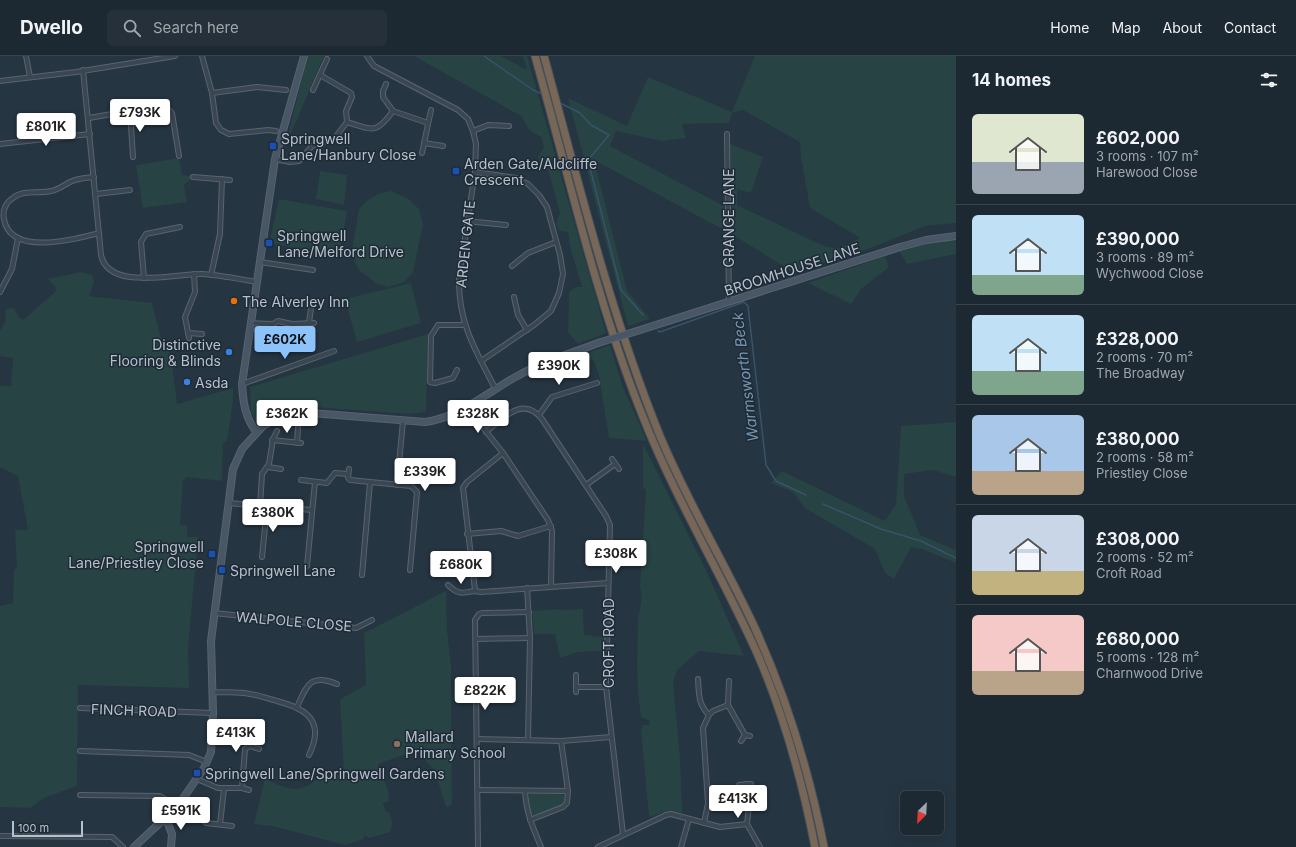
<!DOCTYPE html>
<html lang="en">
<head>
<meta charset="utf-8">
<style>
	:root { --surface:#1c2832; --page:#25303a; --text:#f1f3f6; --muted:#a0a6ac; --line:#3a444d; --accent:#8cc3fb }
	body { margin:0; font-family:Inter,sans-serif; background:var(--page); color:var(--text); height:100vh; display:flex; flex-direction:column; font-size:15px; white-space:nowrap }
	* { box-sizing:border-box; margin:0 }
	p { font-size:13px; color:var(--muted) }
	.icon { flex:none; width:22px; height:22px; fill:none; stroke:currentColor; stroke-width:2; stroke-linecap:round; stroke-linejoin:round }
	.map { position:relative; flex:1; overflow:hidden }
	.details { display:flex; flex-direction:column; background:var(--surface); width:340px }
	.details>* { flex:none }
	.needle { width:26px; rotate:204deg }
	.controls { position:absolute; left:900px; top:735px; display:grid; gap:8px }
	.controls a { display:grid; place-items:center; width:44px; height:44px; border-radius:6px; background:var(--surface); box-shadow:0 4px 16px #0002,0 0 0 1px var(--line); font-size:20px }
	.scale { position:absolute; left:12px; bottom:10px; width:71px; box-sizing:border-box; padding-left:4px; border:2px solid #b7c1cc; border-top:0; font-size:11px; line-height:14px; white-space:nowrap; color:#b7c1cc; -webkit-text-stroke:3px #1e2b37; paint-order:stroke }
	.price { position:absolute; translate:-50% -34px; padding:0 9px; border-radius:4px; background:#fff; color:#222; font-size:13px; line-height:26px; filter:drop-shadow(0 1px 2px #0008) }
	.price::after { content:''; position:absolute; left:50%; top:24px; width:12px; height:9px; margin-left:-6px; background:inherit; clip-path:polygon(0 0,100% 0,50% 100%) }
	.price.selected { background:var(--accent); color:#111 }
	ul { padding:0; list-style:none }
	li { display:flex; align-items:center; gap:12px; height:100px; padding:0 16px }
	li+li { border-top:1px solid var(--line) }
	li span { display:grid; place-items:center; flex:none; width:112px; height:80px; border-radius:6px; color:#555 }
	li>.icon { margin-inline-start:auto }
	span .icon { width:48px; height:48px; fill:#fffc; stroke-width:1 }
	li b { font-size:17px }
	h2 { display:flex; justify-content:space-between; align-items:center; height:48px; padding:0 16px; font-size:17px }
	header { display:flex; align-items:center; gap:24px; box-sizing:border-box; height:56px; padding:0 20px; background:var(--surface); border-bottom:1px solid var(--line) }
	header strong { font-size:19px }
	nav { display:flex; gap:22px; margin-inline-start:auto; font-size:14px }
	.search { width:280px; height:36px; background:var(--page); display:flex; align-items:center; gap:10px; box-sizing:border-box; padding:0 14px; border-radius:6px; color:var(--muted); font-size:15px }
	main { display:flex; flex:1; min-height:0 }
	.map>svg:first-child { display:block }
</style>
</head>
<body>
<header>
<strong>Dwello</strong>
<div class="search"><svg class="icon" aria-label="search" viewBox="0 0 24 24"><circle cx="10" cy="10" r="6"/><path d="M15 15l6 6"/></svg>Search here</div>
<nav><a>Home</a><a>Map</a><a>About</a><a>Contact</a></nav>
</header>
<main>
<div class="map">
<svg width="956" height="791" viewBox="0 0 956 791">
	<rect width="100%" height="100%" fill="#253542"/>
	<g fill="#274343">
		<polygon points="308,0 324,0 284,94"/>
		<polygon points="414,0 501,0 527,14 523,0 527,0 606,277 578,288 568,276 569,236 576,231 582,231 570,191 568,176 559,175 556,167 560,157 547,109 540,108 538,101 544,91 541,81 529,74 521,60"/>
		<polygon points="755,0 956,0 956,167 925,170 871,192 793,216 733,179 730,88 763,101 751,137 737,133 737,149 826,191 840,192 860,182 810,152 801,101 800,86 743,54 732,57 729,67 682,68 686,82 662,85 616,75 610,90 724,150 722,173 594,104 627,235 650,263 628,270 568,42 627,70 648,21 732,56"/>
		<polygon points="179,102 182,119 191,120 190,124 184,129 187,146 143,152 136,109"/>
		<polygon points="320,115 347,119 344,149 316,143"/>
		<polygon points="391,135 409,143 419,153 423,168 413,217 404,226 389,231 377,228 360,215 355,207 352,193 359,153 368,144 378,138"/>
		<polygon points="279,143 347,155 339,200 269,187"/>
		<polygon points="956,182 956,198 907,208 898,193"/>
		<polygon points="885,200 889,211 861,233 851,248 808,227"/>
		<polygon points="81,216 92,219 94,226 89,240 152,247 162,286 171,299 177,348 233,332 233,346 227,385 223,387 222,425 187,421 183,424 180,469 187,470 187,481 198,481 188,592 189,632 78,629 77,730 44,742 30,752 0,751 0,550 13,547 14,513 17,513 15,474 28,474 18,420 0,411 0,330 11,330 13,302 0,300 0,275 5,266 6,253 14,252 19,261 23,264 56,235 55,230 47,223"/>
		<polygon points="411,227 421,267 357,286 345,243"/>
		<polygon points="428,278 426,356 409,358 313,351 277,356 257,368 251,356 250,331"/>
		<polygon points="610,289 622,329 647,385 609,382 599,319 594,305 588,303 558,312 552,309"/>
		<polygon points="956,366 956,421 933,414 904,418 904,440 920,479 956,494 956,507 922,493 911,491 894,523 885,517 875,493 805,452 793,436 771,427 782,415 885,465 896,448 901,370"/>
		<path d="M643,388L706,514L744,600L699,595L677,614L673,626L680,702L682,757L664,756L649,761L641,674L643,669H649L650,665L641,661C636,630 637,599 638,568C638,556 644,543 640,531L646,434L643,432Z"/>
		<path d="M446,535L447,574L451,609L452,747L450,750L446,751L434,713L427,707L421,693L378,708L388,734L389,745L383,747L386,756H389L393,768L390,774L391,776L369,782L364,779V783L345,789L272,770L254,768L265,722C283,733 304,740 319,720L344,718L340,643L366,629L364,577Z"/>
		<polygon points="558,553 563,554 583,553 584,579 603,581 603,595 577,596 560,602 555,578 534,578 532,555"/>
		<path d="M533,737H561L566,741L564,748L533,760C528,755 526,744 530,738Z"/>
	</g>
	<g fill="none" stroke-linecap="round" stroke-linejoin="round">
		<g stroke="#38536a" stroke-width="1.5">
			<polyline points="484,0 533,34 544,39"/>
			<polyline points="560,47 580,57 591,69 609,79 588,104 621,234 643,259"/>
			<polyline points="658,275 660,276 744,246 748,250 766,409 776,425 806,439"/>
			<polyline points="823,448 881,473 921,485 956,502"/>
		</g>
		<defs>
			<g id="street">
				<polyline points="26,0 30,21"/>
				<polyline points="202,0 212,37 216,67 221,74 229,78 268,74 276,75"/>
				<path d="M367,0L374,10L458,54L468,63L473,75L476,88L475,116L459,222C458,266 475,294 495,332"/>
				<path d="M83,14L101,199C109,236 176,217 202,218C220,219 239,223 257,226"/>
				<polyline points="320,19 351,37 352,41 346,55 347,66"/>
				<polyline points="0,25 76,16 175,0"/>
				<polyline points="386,28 383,35 383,41 393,55 428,67"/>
				<polyline points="313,34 327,3"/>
				<polyline points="212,37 257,31 286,34"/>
				<polyline points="130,54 133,101"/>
				<polyline points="89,62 164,49 172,57 179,100"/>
				<polyline points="473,75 488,69 509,70"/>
				<polyline points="727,78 729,246"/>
				<polyline points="424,87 443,90"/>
				<polyline points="0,88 90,78"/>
				<polyline points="422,97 431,54"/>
				<path d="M275,103L290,106L299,105L312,90L334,83L347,66C372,73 375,80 393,55"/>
				<polyline points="475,116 516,122 528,128 539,139 547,151 560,199 563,218 559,237 551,255 534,269 481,305"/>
				<path d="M94,121C86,122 78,122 70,126C64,129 58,134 51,135C39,138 23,133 13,142C6,146 2,155 4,163C10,201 76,183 99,177"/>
				<polyline points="193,121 230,124"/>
				<polyline points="96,138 130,134"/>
				<polyline points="466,165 506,169"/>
				<polyline points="260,206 313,214"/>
				<polyline points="512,210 528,197 556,186"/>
				<polyline points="211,219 220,178 222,123"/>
				<polyline points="144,222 141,186 146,178 180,171"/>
				<polyline points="0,236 12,213 18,182"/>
				<polyline points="514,241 518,259 527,274"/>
				<polyline points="251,267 273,268 278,265 292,268 314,267"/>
				<polyline points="309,267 312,245"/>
				<polyline points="188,277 202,278"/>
				<polyline points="189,282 185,261 195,236 194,218"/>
				<polyline points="457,314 453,322 435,327 430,326 431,280 438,269 465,269"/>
				<polyline points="242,328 334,295"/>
				<polyline points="466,350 503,397 548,464 552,475 551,530"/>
				<polyline points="539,359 552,341 597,327"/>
				<path d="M486,376C503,362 523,339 542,363L606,460L610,469L606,631L623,778"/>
				<polyline points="272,384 301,387"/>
				<polyline points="297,387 298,372"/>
				<polyline points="612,403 619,413"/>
				<polyline points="268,411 281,413"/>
				<polyline points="349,413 348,422 350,424 411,430 417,436 410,514"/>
				<polyline points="301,424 327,427 335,417 348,418"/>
				<polyline points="397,429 403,365"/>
				<polyline points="586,429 615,408"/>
				<polyline points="228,447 312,454"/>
				<polyline points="260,450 262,418 269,408 273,383 277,375"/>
				<polyline points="467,478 501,475 518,480 551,470"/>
				<polyline points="262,501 267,451"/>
				<polyline points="307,510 315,426"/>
				<polyline points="362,519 370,427"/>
				<path d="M448,529C464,544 465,532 481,536L608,527"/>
				<polyline points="527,532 530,582 528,684"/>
				<polyline points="475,534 463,432 467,426 503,397"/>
				<polyline points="214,557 356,572 372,564"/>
				<polyline points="476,583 530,582"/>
				<polyline points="576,619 576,636"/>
				<path d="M698,623C699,638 698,648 709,659"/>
				<polyline points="729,625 728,649 745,679"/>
				<polyline points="576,631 606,631"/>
				<path d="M212,636C224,637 238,635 250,638C259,639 268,643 277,645C308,653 325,666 309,699"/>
				<path d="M297,651C307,629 310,617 337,628"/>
				<polyline points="80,652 213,657"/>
				<polyline points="477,683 561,685 611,681"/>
				<polyline points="741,685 745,679 750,680"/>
				<polyline points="80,695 189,699 207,706"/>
				<polyline points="197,723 218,732 242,732 249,734"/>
				<polyline points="746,728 749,750 747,768 760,791"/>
				<polyline points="739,729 751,728"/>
				<polyline points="242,732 245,693 250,690 259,693"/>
				<polyline points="478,734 568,735"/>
				<path d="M525,735C526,756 533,772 541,791"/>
				<polyline points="80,739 160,740 177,751"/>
				<polyline points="197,752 197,759 206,767 232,770"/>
				<polyline points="530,764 563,751 567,747 568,735 561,685"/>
				<polyline points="704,767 708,747 703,672 709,659 713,655 728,649"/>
				<polyline points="220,768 224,733"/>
				<polyline points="0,780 112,781 123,791"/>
				<polyline points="478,791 475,564 479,558 482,557 529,556"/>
				<polyline points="598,791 666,759 671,758 720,771 747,768"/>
				<polyline points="681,791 689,763"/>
			</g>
			<g id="secondary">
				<polyline points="637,275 900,191 926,184 956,180"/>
				<path d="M256,375C245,362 243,345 242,328L275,103L304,0"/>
				<polyline points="166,763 172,778 171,791"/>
				<path d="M134,791L177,751L204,712L211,696L213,657L211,585L233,413L242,393L263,370L277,362L295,358L311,357L425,366C460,362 490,334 521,318C545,305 572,297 598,287"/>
			</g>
			<g id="highway">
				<path d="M535,0C569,120 596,244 643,361C675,442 721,517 757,597C784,659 802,724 815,791"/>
				<path d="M544,0C579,128 610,257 660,380C687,445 724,506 754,570C786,640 809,715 824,791"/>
			</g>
		</defs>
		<use href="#street" stroke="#58646f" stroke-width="6"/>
		<use href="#secondary" stroke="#58646f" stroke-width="8"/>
		<use href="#highway" stroke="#44515c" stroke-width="9"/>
		<use href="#street" stroke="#3a4652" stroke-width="4"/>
		<use href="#secondary" stroke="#485665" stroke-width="6"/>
		<use href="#highway" stroke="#786757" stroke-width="7"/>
		<defs>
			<polyline id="secondary-bridge" points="598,287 637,275"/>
		</defs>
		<use href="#secondary-bridge" stroke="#58646f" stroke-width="8" stroke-linecap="butt"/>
		<use href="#secondary-bridge" stroke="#485665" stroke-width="6"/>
	</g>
	<g fill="#1a4fb4" stroke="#1e2b37" stroke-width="1.5">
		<rect x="269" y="86" width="8" height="8" rx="2"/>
		<rect x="452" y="111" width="8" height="8" rx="2"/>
		<rect x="265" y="183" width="8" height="8" rx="2"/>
		<rect x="208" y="494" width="8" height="8" rx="2"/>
		<rect x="218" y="510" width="8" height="8" rx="2"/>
		<rect x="193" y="713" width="8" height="8" rx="2"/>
	</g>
	<circle fill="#e8710a" stroke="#1e2b37" stroke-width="1.5" cx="234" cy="245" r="4"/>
	<g fill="#3f7fe0" stroke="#1e2b37" stroke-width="1.5">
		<circle cx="229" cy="296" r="4"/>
		<circle cx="187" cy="326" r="4"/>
	</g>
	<circle fill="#8d6e63" stroke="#1e2b37" stroke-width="1.5" cx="397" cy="688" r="4"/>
	<g text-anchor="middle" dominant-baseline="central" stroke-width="3" stroke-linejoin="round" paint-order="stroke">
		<g font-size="14" fill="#b7c1cc" stroke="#1e2b37" text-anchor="start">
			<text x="281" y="82">Springwell<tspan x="281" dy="16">Lane/Hanbury Close</tspan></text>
			<text x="464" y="107">Arden Gate/Aldcliffe<tspan x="464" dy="16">Crescent</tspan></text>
			<text x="277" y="179">Springwell<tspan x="277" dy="16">Lane/Melford Drive</tspan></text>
			<text x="242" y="245">The Alverley Inn</text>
			<text x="221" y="288" text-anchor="end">Distinctive<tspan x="221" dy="16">Flooring &amp; Blinds</tspan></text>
			<text x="195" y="326">Asda</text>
			<text x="204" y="490" text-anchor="end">Springwell<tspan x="204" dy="16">Lane/Priestley Close</tspan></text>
			<text x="230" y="514">Springwell Lane</text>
			<text x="405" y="680">Mallard<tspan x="405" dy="16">Primary School</tspan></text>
			<text x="205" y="717">Springwell Lane/Springwell Gardens</text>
		</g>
		<g font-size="14" fill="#b7c1cc" stroke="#1e2b37">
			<text transform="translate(728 162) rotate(-90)">GRANGE LANE</text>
			<text transform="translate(465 188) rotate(-84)">ARDEN GATE</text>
			<text transform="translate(792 213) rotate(-18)">BROOMHOUSE LANE</text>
			<text transform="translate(294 565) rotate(5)">WALPOLE CLOSE</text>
			<text transform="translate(608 587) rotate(-90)">CROFT ROAD</text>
			<text transform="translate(134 654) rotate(2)">FINCH ROAD</text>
		</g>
		<g font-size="15" font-style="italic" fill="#7696b0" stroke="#1e2b37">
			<text transform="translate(745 321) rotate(-97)">Warmsworth Beck</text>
		</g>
	</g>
</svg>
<div class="controls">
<a><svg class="needle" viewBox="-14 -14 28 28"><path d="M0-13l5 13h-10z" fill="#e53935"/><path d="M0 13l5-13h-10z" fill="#a0a6ac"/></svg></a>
</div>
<div class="scale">100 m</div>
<b class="price" style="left:140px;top:77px">£793K</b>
<b class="price" style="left:46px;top:91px">£801K</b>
<b class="price selected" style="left:285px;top:304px">£602K</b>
<b class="price" style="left:559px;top:330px">£390K</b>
<b class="price" style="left:287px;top:378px">£362K</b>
<b class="price" style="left:478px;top:378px">£328K</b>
<b class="price" style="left:425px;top:436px">£339K</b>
<b class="price" style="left:273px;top:477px">£380K</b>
<b class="price" style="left:616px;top:518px">£308K</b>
<b class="price" style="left:461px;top:529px">£680K</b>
<b class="price" style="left:485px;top:655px">£822K</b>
<b class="price" style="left:236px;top:697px">£413K</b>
<b class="price" style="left:738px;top:763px">£413K</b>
<b class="price" style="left:181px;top:775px">£591K</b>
</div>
<section class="details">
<h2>14 homes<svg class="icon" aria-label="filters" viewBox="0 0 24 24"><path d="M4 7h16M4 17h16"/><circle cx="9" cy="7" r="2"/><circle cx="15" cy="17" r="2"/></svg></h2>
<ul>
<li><span style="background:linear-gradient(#dfe7d0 60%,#9aa5b1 0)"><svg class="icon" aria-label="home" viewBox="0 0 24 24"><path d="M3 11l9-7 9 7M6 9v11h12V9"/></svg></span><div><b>£602,000</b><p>3 rooms · 107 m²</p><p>Harewood Close</p></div></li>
<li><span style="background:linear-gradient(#bfe0f5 75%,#7fa58c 0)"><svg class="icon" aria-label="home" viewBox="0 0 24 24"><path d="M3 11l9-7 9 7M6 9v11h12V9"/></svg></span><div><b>£390,000</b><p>3 rooms · 89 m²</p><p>Wychwood Close</p></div></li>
<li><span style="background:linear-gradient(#bfe0f5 70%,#7fa58c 0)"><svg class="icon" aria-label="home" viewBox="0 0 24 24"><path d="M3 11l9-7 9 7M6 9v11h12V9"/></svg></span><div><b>£328,000</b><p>2 rooms · 70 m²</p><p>The Broadway</p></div></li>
<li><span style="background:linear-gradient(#a9c7e8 70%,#b9a48a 0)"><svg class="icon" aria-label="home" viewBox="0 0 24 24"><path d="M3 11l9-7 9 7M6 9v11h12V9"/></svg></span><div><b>£380,000</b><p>2 rooms · 58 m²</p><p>Priestley Close</p></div></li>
<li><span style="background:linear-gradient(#c9d6e8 70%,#c2b280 0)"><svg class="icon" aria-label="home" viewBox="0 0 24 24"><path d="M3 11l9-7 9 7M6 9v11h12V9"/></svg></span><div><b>£308,000</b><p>2 rooms · 52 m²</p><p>Croft Road</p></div></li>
<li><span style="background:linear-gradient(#f6c9c9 70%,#b9a48a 0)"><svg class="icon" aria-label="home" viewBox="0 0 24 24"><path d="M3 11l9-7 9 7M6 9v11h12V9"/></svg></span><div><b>£680,000</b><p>5 rooms · 128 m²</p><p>Charnwood Drive</p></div></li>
</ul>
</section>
</main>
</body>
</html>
